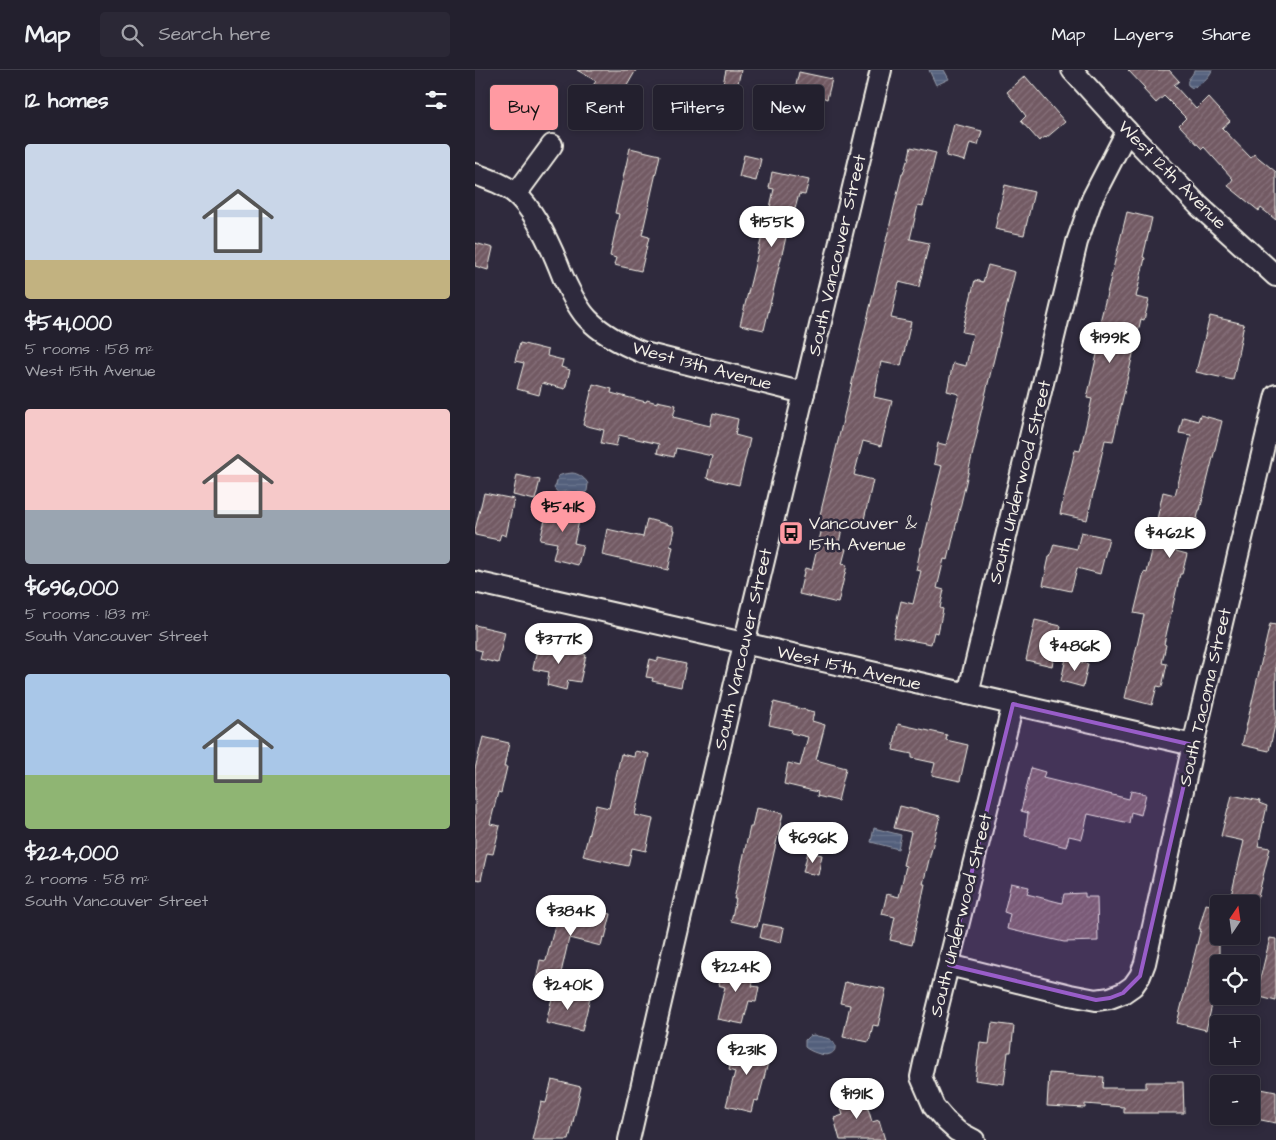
<!DOCTYPE html>
<html lang="en">
<head>
<meta charset="utf-8">
<style>
	:root { --surface:#23202e; --page:#2b2836; --text:#f1f3f6; --muted:#a3a3aa; --line:#403e4a; --accent:#ff9aa2 }
	body { margin:0; font-family:"Architects Daughter",sans-serif; background:var(--page); color:var(--text); height:100vh; display:flex; flex-direction:column; font-size:19px; white-space:nowrap }
	* { box-sizing:border-box; margin:0 }
	p { font-size:16px; color:var(--muted) }
	.icon { flex:none; width:28px; height:28px; fill:none; stroke:currentColor; stroke-width:2; stroke-linecap:round; stroke-linejoin:round }
	.map { position:relative; flex:1; overflow:hidden }
	.details { display:flex; flex-direction:column; background:var(--surface); width:475px }
	.details>* { flex:none }
	.top-card { position:absolute; left:15px; top:15px; width:475px; height:45px; display:flex; gap:10px }
	.needle { width:32px; rotate:13deg }
	.buttons { position:absolute; left:735px; top:825px; display:grid; gap:10px }
	.buttons a { display:grid; place-items:center; width:50px; height:50px; border-radius:5px; background:var(--surface); box-shadow:0 2px 8px #0003,0 0 0 1px var(--line); font-size:25px }
	.price { position:absolute; translate:-50% -42px; padding:0 11px; border-radius:18px; background:#fff; color:#222; font-size:16px; line-height:32px; filter:drop-shadow(0 1px 2px #0008) }
	.price::after { content:''; position:absolute; left:50%; top:30px; width:15px; height:11px; margin-left:-8px; background:inherit; clip-path:polygon(0 0,100% 0,50% 100%) }
	.price.active { background:var(--accent); color:#111 }
	ul { padding:0; list-style:none }
	li { display:grid; align-content:center; gap:10px; height:265px; padding:0 25px }
	li span { display:grid; place-items:center; height:155px; border-radius:5px; color:#555 }
	li>.icon { margin-inline-start:auto }
	span .icon { width:90px; height:90px; fill:#fffc; stroke-width:1 }
	li b { font-size:21px }
	h2 { display:flex; justify-content:space-between; align-items:center; height:60px; padding:0 25px; font-size:21px }
	.chip { padding:0 18px; border-radius:5px; background:var(--surface); box-shadow:0 2px 8px #0003,0 0 0 1px var(--line); font-size:18px; line-height:45px }
	.chip.active { background:var(--accent); color:#111 }
	header { display:flex; align-items:center; gap:30px; box-sizing:border-box; height:70px; padding:0 25px; background:var(--surface); border-bottom:1px solid var(--line) }
	header strong { font-size:24px }
	nav { display:flex; gap:28px; margin-inline-start:auto; font-size:18px }
	.search { width:350px; height:45px; background:var(--page); display:flex; align-items:center; gap:12px; box-sizing:border-box; padding:0 18px; border-radius:5px; color:var(--muted); font-size:19px }
	main { display:flex; flex:1; min-height:0 }
	.map>svg:first-child { display:block }
</style>
</head>
<body>
<header>
<strong>Map</strong>
<div class="search"><svg class="icon" aria-label="search" viewBox="0 0 24 24"><circle cx="10" cy="10" r="6"/><path d="M15 15l6 6"/></svg>Search here</div>
<nav><a>Map</a><a>Layers</a><a>Share</a></nav>
</header>
<main>
<section class="details">
<h2>12 homes<svg class="icon" aria-label="filters" viewBox="0 0 24 24"><path d="M4 7h16M4 17h16"/><circle cx="9" cy="7" r="2"/><circle cx="15" cy="17" r="2"/></svg></h2>
<ul>
<li><span style="background:linear-gradient(#c9d6e8 75%,#c2b280 0)"><svg class="icon" aria-label="home" viewBox="0 0 24 24"><path d="M3 11l9-7 9 7M6 9v11h12V9"/></svg></span><div><b>$541,000</b><p>5 rooms · 158 m²</p><p>West 15th Avenue</p></div></li>
<li><span style="background:linear-gradient(#f6c9c9 65%,#9aa5b1 0)"><svg class="icon" aria-label="home" viewBox="0 0 24 24"><path d="M3 11l9-7 9 7M6 9v11h12V9"/></svg></span><div><b>$696,000</b><p>5 rooms · 183 m²</p><p>South Vancouver Street</p></div></li>
<li><span style="background:linear-gradient(#a9c7e8 65%,#8fb573 0)"><svg class="icon" aria-label="home" viewBox="0 0 24 24"><path d="M3 11l9-7 9 7M6 9v11h12V9"/></svg></span><div><b>$224,000</b><p>2 rooms · 58 m²</p><p>South Vancouver Street</p></div></li>
</ul>
</section>
<div class="map">
<svg width="801" height="1070" viewBox="0 0 801 1070">
	<defs>
		<pattern id="water-rules" width="6" height="5" patternUnits="userSpaceOnUse" patternTransform="scale(1.25)"><rect width="6" height="5" fill="#525f7b"/><path d="M0 2.5h6" fill="none" stroke="#6c768e"/></pattern>
		<pattern id="building-hatch" width="6" height="6" patternUnits="userSpaceOnUse" patternTransform="scale(1.25)"><rect width="6" height="6" fill="#725a64"/><path d="M-1 1l2-2M0 6l6-6M5 7l2-2" fill="none" stroke="#87727a"/></pattern>
	</defs>
	<rect width="100%" height="100%" fill="#2f2a3d"/>
	<filter id="ink" filterUnits="userSpaceOnUse"><feTurbulence type="fractalNoise" baseFrequency=".02" numOctaves="2"/><feDisplacementMap in="SourceGraphic" scale="10" xChannelSelector="R" yChannelSelector="G"/><feConvolveMatrix kernelMatrix="1 2 1 2 8 2 1 2 1" color-interpolation-filters="sRGB"/></filter>
	<g filter="url(#ink)">
		<g fill="url(#water-rules)" stroke="#9399a7">
			<polygon points="454,0 469,0 474,9 461,15"/>
			<path d="M719,0H737C735,7 724,16 717,18L713,15C711,8 718,7 719,0Z"/>
			<path d="M97,403C103,403 111,409 113,414L112,421L109,424L104,425C96,423 94,418 84,424L79,418L81,415L83,406L89,404Z"/>
			<polygon points="399,758 426,765 423,779 396,772"/>
			<path d="M339,965C344,967 350,967 354,969C361,972 363,981 355,984C349,987 334,981 330,977V970L334,966Z"/>
		</g>
		<g fill="url(#building-hatch)" stroke="#f4f1e8">
			<polygon points="102,0 161,0 146,26 142,23 138,28 117,17 121,11"/>
			<polygon points="251,0 266,0 257,40 243,37"/>
			<polygon points="653,0 694,0 704,11 699,15 721,39 733,27 755,51 747,58 776,88 779,84 801,102 801,150 786,138 784,141 753,116 758,109 729,77 727,79 704,55 711,48 689,26 681,33 668,19 670,18"/>
			<polygon points="324,2 357,9 352,29 347,27 343,51 314,45"/>
			<polygon points="550,6 590,52 571,68 570,67 564,71 546,51 551,46 532,22"/>
			<polygon points="479,54 507,61 503,75 495,73 490,91 471,86"/>
			<polygon points="436,77 461,83 448,136 443,135 435,169 454,173 444,217 424,212 416,248 436,252 426,296 406,292 399,327 417,331 406,376 388,371 379,405 398,410 388,454 369,450 363,477 371,479 367,494 372,495 363,533 324,524 330,498 337,500 348,454 343,453 362,375 415,154 427,104 428,104 432,91 433,91"/>
			<polygon points="155,78 185,85 167,165 174,167 166,201 139,195 141,188 135,186 144,144 140,143"/>
			<polygon points="269,85 286,89 281,111 264,107"/>
			<polygon points="297,102 334,110 330,125 324,124 318,146 316,146 289,260 265,255 287,166 289,166 299,119 294,118"/>
			<polygon points="530,115 559,122 549,165 520,159"/>
			<polygon points="652,142 677,148 668,187 670,188 661,227 674,230 669,250 666,249 638,371 630,370 612,450 585,444 600,380 605,381 617,329 612,328 623,280 622,280 627,261 623,260"/>
			<polygon points="0,173 18,178 13,200 0,196"/>
			<polygon points="513,195 540,202 502,359 503,360 473,490 469,489 462,518 469,520 465,538 468,539 463,563 459,562 456,574 418,567 426,531 438,534 446,501 441,500 446,477 447,477 467,396 459,394 463,373 471,375 484,324 472,321 478,293 491,296 498,264 487,262 500,210 508,212"/>
			<polygon points="735,246 769,254 758,310 721,302"/>
			<polygon points="45,273 73,280 72,286 88,290 86,297 95,300 90,319 67,313 64,325 42,319 49,293 40,291"/>
			<polygon points="118,314 137,319 136,323 171,332 172,330 182,333 182,331 201,335 198,347 235,356 238,343 263,349 260,365 275,369 264,415 232,408 237,386 201,378 199,387 182,383 184,374 144,365 141,376 126,373 129,360 108,355"/>
			<polygon points="725,345 747,351 725,440 724,440 721,453 708,450 701,481 712,484 707,504 705,504 689,574 691,575 687,593 692,594 687,617 682,616 677,635 650,628 669,545 659,543 669,502 672,503 681,463 679,463 688,422 700,425 716,365 704,363 708,347 723,351"/>
			<polygon points="42,405 65,410 60,430 38,425"/>
			<polygon points="9,423 39,429 31,466 26,464 24,470 0,465 0,460"/>
			<polygon points="74,434 106,442 99,473 108,475 103,495 78,489 82,473 65,470"/>
			<polygon points="172,449 198,456 198,460 199,460 195,476 198,477 193,500 127,485 132,459 168,467"/>
			<polygon points="606,462 634,468 625,504 602,498 596,521 568,515 574,487 575,487 579,474 602,479"/>
			<polygon points="560,550 586,556 577,596 551,590"/>
			<polygon points="795,554 801,555 801,651 794,681 767,675"/>
			<polygon points="0,555 30,562 23,593 5,589 7,581 0,579"/>
			<polygon points="63,574 111,585 105,612 93,610 91,620 72,615 74,602 58,599"/>
			<polygon points="183,588 211,594 206,617 177,611 178,608 171,607 175,589 183,591"/>
			<polygon points="591,588 613,594 608,617 586,611"/>
			<polygon points="299,632 339,642 337,651 350,655 341,690 371,698 363,731 342,726 343,722 309,714 313,693 325,696 333,667 316,663 317,660 294,655"/>
			<polygon points="423,654 472,665 471,670 493,675 485,711 457,705 460,693 437,688 437,684 418,680"/>
			<polygon points="8,667 34,673 29,697 32,697 26,723 23,722 15,754 25,756 18,784 12,783 6,810 0,809 0,699"/>
			<polygon points="160,681 174,684 160,745 178,749 171,781 157,778 153,796 108,786 121,735 134,738 146,684 159,687"/>
			<polygon points="556,698 570,702 568,708 654,729 656,721 671,724 666,745 656,742 654,753 613,744 607,769 594,766 591,777 550,766 553,743 546,741"/>
			<polygon points="757,725 785,731 784,733 792,736 783,776 795,778 783,827 773,824 771,834 754,834 769,771 746,766 753,738 754,738"/>
			<polygon points="425,736 465,746 448,814 450,814 437,875 415,870 420,847 407,844 412,824 424,827 431,796 428,795 436,762 419,758"/>
			<polygon points="281,738 308,743 282,857 256,851 261,829 259,829 275,757 277,757"/>
			<polygon points="333,782 347,785 343,805 328,802"/>
			<polygon points="536,813 554,817 552,824 587,833 589,824 610,823 610,827 622,827 623,871 589,872 532,859 535,844 529,842"/>
			<polygon points="86,831 136,844 130,868 128,867 126,876 94,868 83,916 61,911 65,890 71,891"/>
			<polygon points="731,834 744,837 744,906 731,960 702,953 726,859 724,859"/>
			<polygon points="288,854 309,858 306,873 285,868"/>
			<polygon points="795,868 801,869 801,931 781,926"/>
			<polygon points="248,894 281,901 277,916 284,917 281,932 274,931 268,954 242,949 250,917 243,915"/>
			<polygon points="370,912 379,914 379,913 411,919 403,956 398,955 394,972 368,967 375,935 365,933"/>
			<polygon points="79,920 115,928 107,961 71,953"/>
			<polygon points="517,953 539,956 536,982 533,982 529,1014 500,1010 505,973 514,974"/>
			<polygon points="261,972 296,981 283,1031 279,1030 276,1042 251,1036 260,1002 254,1000"/>
			<polygon points="574,1003 629,1007 628,1018 671,1018 671,1012 708,1012 709,1043 649,1043 649,1037 610,1034 610,1038 572,1036"/>
			<polygon points="77,1010 106,1017 94,1070 57,1070 66,1032 71,1033"/>
			<polygon points="786,1019 801,1022 801,1053 776,1048 776,1027 783,1028"/>
			<polygon points="388,1021 397,1052 404,1050 410,1070 365,1070 359,1048 368,1045 363,1029"/>
		</g>
		<g fill="none" stroke-linecap="round" stroke-linejoin="round">
			<defs>
				<g id="minor">
					<polyline points="597,0 652,61 724,136 801,206"/>
					<path d="M0,104C14,109 29,114 41,124C61,142 78,181 88,207C94,220 103,239 113,249C128,265 149,275 169,283L329,323"/>
					<polyline points="41,124 77,75"/>
					<polyline points="0,512 718,675"/>
					<polyline points="493,624 602,172 617,129 652,61"/>
					<polyline points="474,895 595,925 621,930 635,928 648,923 658,916 665,906 670,893 718,675 801,325"/>
					<polyline points="154,1070 269,574 406,0"/>
					<polyline points="499,1070 482,1061 471,1051 459,1037 446,1007 449,993 538,634"/>
				</g>
			</defs>
			<use href="#minor" stroke="#f4f1e8" stroke-width="24"/>
			<use href="#minor" stroke="#2f2a3d" stroke-width="20"/>
		</g>
	</g>
	<path fill="#995dc9" fill-opacity="0.2" stroke="#995dc9" stroke-width="4" stroke-linejoin="round" d="M538,634L718,675L665,906L648,923L635,928L621,930L474,895Z"/>
	<defs>
		<symbol id="bus-square" viewBox="-11 -11 22 22"><rect x="-9" y="-9" width="18" height="18" rx="4" fill="#ff9aa2" stroke="#2f2a3d"/><path d="M-5-6H5V4H4V6H2V4H-2V6H-4V4H-5ZM-3.5-4V0h7V-4ZM-3.5 1.2v1.5H-2V1.2ZM2 1.2v1.5H3.5V1.2Z" fill="#111"/></symbol>
	</defs>
	<g fill-rule="evenodd">
		<use href="#bus-square" x="302" y="449" width="28" height="28"/>
	</g>
	<g text-anchor="middle" dominant-baseline="central" stroke-width="5" stroke-linejoin="round" paint-order="stroke">
		<g font-size="18" fill="#f4f1e8" stroke="#2f2a3d">
			<text transform="translate(697 105) rotate(45)">West 12th Avenue</text>
			<text transform="translate(362 185) rotate(-77)">South Vancouver Street</text>
			<text transform="translate(227 296) rotate(15)">West 13th Avenue</text>
			<text transform="translate(545 412) rotate(-76)">South Underwood Street</text>
			<text transform="translate(268 579) rotate(-77)">South Vancouver Street</text>
			<text transform="translate(374 598) rotate(13)">West 15th Avenue</text>
			<text transform="translate(730 627) rotate(-77)">South Tacoma Street</text>
			<text transform="translate(486 845) rotate(-76)">South Underwood Street</text>
		</g>
		<g font-size="18" fill="#f4f1e8" stroke="#2f2a3d" text-anchor="start">
			<text x="334" y="453">Vancouver &amp;<tspan x="334" dy="21">15th Avenue</tspan></text>
		</g>
	</g>
</svg>
<div class="buttons">
<a><svg class="needle" viewBox="-14 -14 28 28"><path d="M0-13l5 13h-10z" fill="#e53935"/><path d="M0 13l5-13h-10z" fill="#a3a3aa"/></svg></a>
<a><svg class="icon" aria-label="locate" viewBox="0 0 24 24"><circle cx="12" cy="12" r="6"/><path d="M12 2v4M12 18v4M2 12h4M18 12h4"/></svg></a>
<a>+</a>
<a>−</a>
</div>
<b class="price" style="left:297px;top:178px">$155K</b>
<b class="price" style="left:635px;top:294px">$199K</b>
<b class="price active" style="left:88px;top:463px">$541K</b>
<b class="price" style="left:695px;top:489px">$462K</b>
<b class="price" style="left:84px;top:595px">$377K</b>
<b class="price" style="left:600px;top:602px">$486K</b>
<b class="price" style="left:338px;top:794px">$696K</b>
<b class="price" style="left:96px;top:867px">$384K</b>
<b class="price" style="left:261px;top:923px">$224K</b>
<b class="price" style="left:93px;top:941px">$240K</b>
<b class="price" style="left:272px;top:1006px">$231K</b>
<b class="price" style="left:382px;top:1050px">$191K</b>
<div class="top-card">
<a class="chip active">Buy</a>
<a class="chip">Rent</a>
<a class="chip">Filters</a>
<a class="chip">New</a>
</div>
</div>
</main>
</body>
</html>
